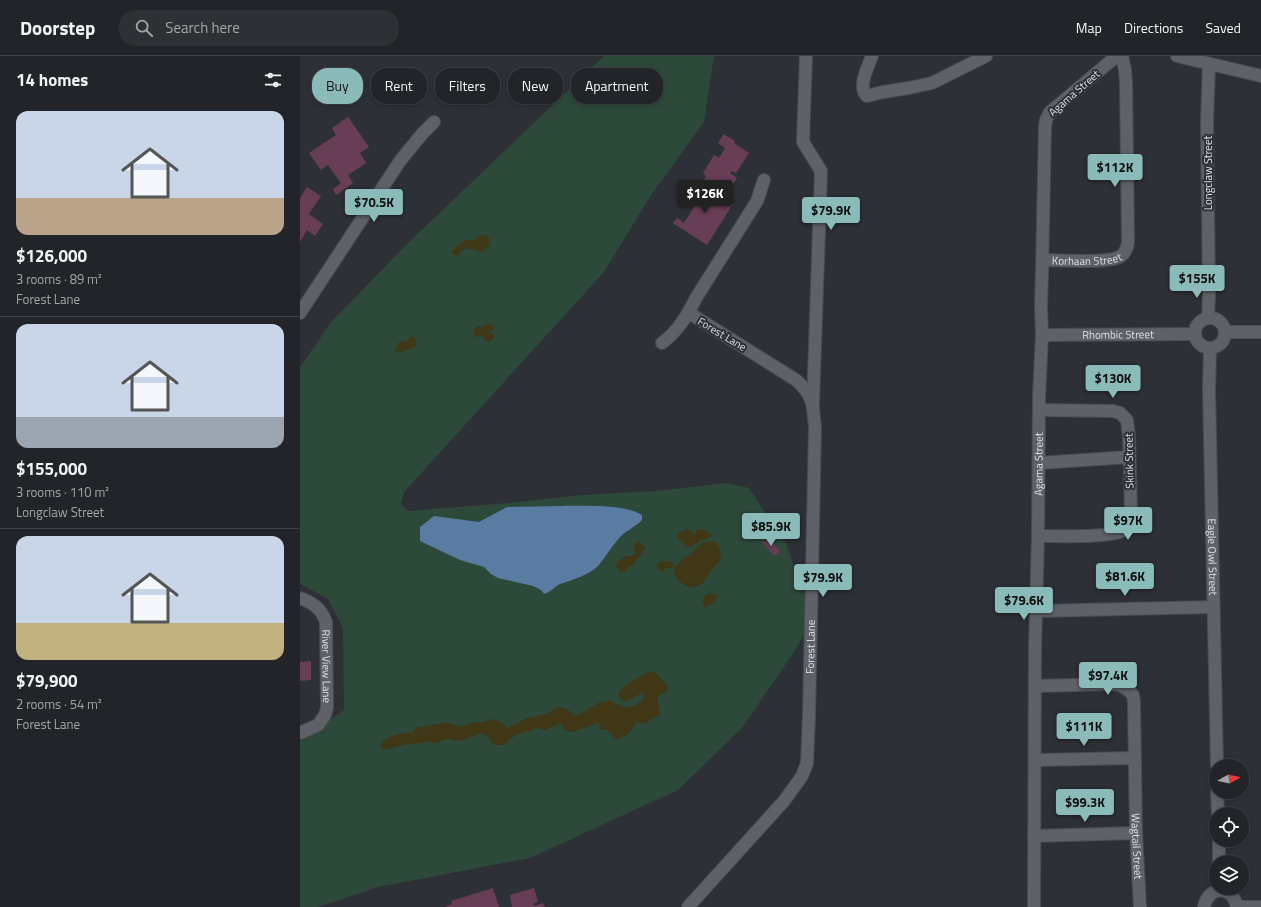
<!DOCTYPE html>
<html lang="en">
<head>
<meta charset="utf-8">
<style>
	:root { --surface:#222429; --page:#2e3035; --text:#f1f3f6; --muted:#a2a4a8; --line:#3f4146; --accent:#8bbbb9 }
	body { margin:0; font-family:"Titillium Web",sans-serif; background:var(--page); color:var(--text); height:100vh; display:flex; flex-direction:column; font-size:15px; white-space:nowrap }
	* { box-sizing:border-box; margin:0 }
	p { font-size:13px; color:var(--muted) }
	.icon { flex:none; width:22px; height:22px; fill:none; stroke:currentColor; stroke-width:2; stroke-linecap:round; stroke-linejoin:round }
	.map { position:relative; flex:1; overflow:hidden }
	.panel { display:flex; flex-direction:column; background:var(--surface); width:300px }
	.panel>* { flex:none }
	.guide { position:absolute; left:12px; top:12px; width:380px; height:36px; display:flex; gap:8px }
	.needle { width:26px; rotate:82deg }
	.tools { position:absolute; left:909px; top:703px; display:grid; gap:8px }
	.tools a { display:grid; place-items:center; width:40px; height:40px; border-radius:50%; background:var(--surface); box-shadow:0 2px 6px #0003,0 0 0 1px var(--line); font-size:20px }
	.price { position:absolute; translate:-50% -34px; padding:0 9px; border-radius:4px; background:var(--accent); color:#111; font-size:13px; line-height:26px; filter:drop-shadow(0 1px 2px #0008) }
	.price::after { content:''; position:absolute; left:50%; top:24px; width:12px; height:9px; margin-left:-6px; background:inherit; clip-path:polygon(0 0,100% 0,50% 100%) }
	.price.selected { background:#222; color:#fff }
	ul { padding:0; list-style:none }
	li { display:grid; align-content:center; gap:8px; height:212px; padding:0 16px }
	li+li { border-top:1px solid var(--line) }
	li span { display:grid; place-items:center; height:124px; border-radius:12px; color:#555 }
	li>.icon { margin-inline-start:auto }
	span .icon { width:72px; height:72px; fill:#fffc; stroke-width:1 }
	li b { font-size:17px }
	h2 { display:flex; justify-content:space-between; align-items:center; height:48px; padding:0 16px; font-size:17px }
	.pill { padding:0 14px; border-radius:16px; background:var(--surface); box-shadow:0 2px 6px #0003,0 0 0 1px var(--line); font-size:14px; line-height:36px }
	.pill.selected { background:var(--accent); color:#111 }
	header { display:flex; align-items:center; gap:24px; box-sizing:border-box; height:56px; padding:0 20px; background:var(--surface); border-bottom:1px solid var(--line) }
	header strong { font-size:19px }
	nav { display:flex; gap:22px; margin-inline-start:auto; font-size:14px }
	.search { width:280px; height:36px; background:var(--page); display:flex; align-items:center; gap:10px; box-sizing:border-box; padding:0 14px; border-radius:16px; color:var(--muted); font-size:15px }
	main { display:flex; flex:1; min-height:0 }
	.map>svg:first-child { display:block }
</style>
</head>
<body>
<header>
<strong>Doorstep</strong>
<div class="search"><svg class="icon" aria-label="search" viewBox="0 0 24 24"><circle cx="10" cy="10" r="6"/><path d="M15 15l6 6"/></svg>Search here</div>
<nav><a>Map</a><a>Directions</a><a>Saved</a></nav>
</header>
<main>
<section class="panel">
<h2>14 homes<svg class="icon" aria-label="filters" viewBox="0 0 24 24"><path d="M4 7h16M4 17h16"/><circle cx="9" cy="7" r="2"/><circle cx="15" cy="17" r="2"/></svg></h2>
<ul>
<li><span style="background:linear-gradient(#c9d6e8 70%,#b9a48a 0)"><svg class="icon" aria-label="home" viewBox="0 0 24 24"><path d="M3 11l9-7 9 7M6 9v11h12V9"/></svg></span><div><b>$126,000</b><p>3 rooms · 89 m²</p><p>Forest Lane</p></div></li>
<li><span style="background:linear-gradient(#c9d6e8 75%,#9aa5b1 0)"><svg class="icon" aria-label="home" viewBox="0 0 24 24"><path d="M3 11l9-7 9 7M6 9v11h12V9"/></svg></span><div><b>$155,000</b><p>3 rooms · 110 m²</p><p>Longclaw Street</p></div></li>
<li><span style="background:linear-gradient(#c9d6e8 70%,#c2b280 0)"><svg class="icon" aria-label="home" viewBox="0 0 24 24"><path d="M3 11l9-7 9 7M6 9v11h12V9"/></svg></span><div><b>$79,900</b><p>2 rooms · 54 m²</p><p>Forest Lane</p></div></li>
</ul>
</section>
<div class="map">
<svg width="961" height="851" viewBox="0 0 961 851">
	<rect width="100%" height="100%" fill="#2e3037"/>
	<polygon fill="#2c493a" points="304,0 414,0 404,66 351,139 304,216 104,436 101,448 108,455 208,447 282,439 355,435 426,427 449,432 486,488 506,543 506,575 494,596 442,672 378,734 230,802 78,831 18,851 0,851 0,685 44,654 43,572 28,543 0,528 0,311 32,265 110,185"/>
	<g fill="#403717">
		<polygon points="182,179 186,179 189,182 190,190 186,191 183,196 167,192 162,194 158,200 153,199 152,196 159,187 162,187 165,184 176,184 177,181"/>
		<path d="M188,268H191L194,271L193,274L188,277L194,278L195,281L192,284L187,286L181,280L175,281L174,278V273C179,269 183,271 188,268Z"/>
		<path d="M111,280L115,282L116,290C111,294 105,294 99,297L95,295L98,287L104,285H107Z"/>
		<path d="M389,473L395,479L396,474C402,472 409,475 412,480L406,484L402,483L393,490L386,491L383,485L378,484L377,478L384,474Z"/>
		<polygon points="339,485 345,492 338,503 335,504 335,507 332,510 328,511 325,516 320,516 316,510 317,506 327,499 333,500 336,496 334,493 334,488"/>
		<polygon points="413,485 418,488 421,499 419,506 413,512 402,528 391,532 378,525 373,515 378,507 390,498 402,487"/>
		<polygon points="361,505 366,506 370,505 374,510 371,512 365,512 363,517 361,514 357,513 357,509"/>
		<polygon points="409,537 419,540 409,550 404,551 402,546 405,540"/>
		<path d="M348,616H355L368,630L367,635L357,641L360,658L344,668L337,666L327,679L317,684L307,674L299,673V667L272,676L264,674L260,667L245,674L237,672L216,679L203,689H194L187,680L181,677C173,680 164,685 156,685C154,685 152,683 149,683C141,683 137,691 128,685C121,688 115,687 108,688C99,689 91,694 82,693L81,688C88,678 102,678 113,676L116,672L143,667H148L163,671L169,667L185,666L189,663L200,665L207,672L225,663L246,658L258,651L267,653L275,660L285,655L298,647L311,644C325,654 328,653 343,645L344,636L325,646L319,641L318,637C326,627 337,623 348,616Z"/>
	</g>
	<path fill="#5a7ca2" d="M262,450C283,450 325,448 342,459V464C335,471 326,475 320,481C312,490 306,500 299,509C289,519 273,524 260,528C254,531 251,536 244,538L241,534L233,530L198,522L191,518L184,511L160,504L120,485V471L134,460L179,466L207,451Z"/>
	<g fill="#683e57">
		<polygon points="48,61 69,91 60,97 66,107 48,119 53,127 36,139 33,133 41,127 28,109 21,114 9,97 36,79 32,72"/>
		<polygon points="424,78 435,85 434,87 449,97 436,117 432,115 430,117 437,122 425,140 415,134 420,127 416,125 412,131 403,125 406,120 403,117 414,99 419,102 425,92 418,87"/>
		<polygon points="398,126 433,148 407,189 373,167 377,162 384,167 397,146 389,141"/>
		<polygon points="7,131 21,140 9,158 23,168 15,180 7,174 0,186 0,142"/>
		<polygon points="470,483 480,495 474,500 462,486"/>
		<polygon points="11,605 11,624 0,625 0,606"/>
		<polygon points="193,832 199,851 145,851 152,848 151,845"/>
		<polygon points="234,832 238,846 234,847 234,850 243,847 245,851 212,851 210,839"/>
	</g>
	<g fill="none" stroke-linecap="round" stroke-linejoin="round">
		<defs>
			<g id="street">
				<polyline points="506,0 503,86 521,115 513,347"/>
				<path d="M572,0C568,11 557,31 567,40L583,36L609,32L632,27L686,0"/>
				<polyline points="877,0 961,20"/>
				<path id="s1" d="M743,204C757,204 810,208 821,200C826,196 828,190 828,184L826,27L825,14L822,0"/>
				<polyline points="0,257 100,105 122,78 134,66"/>
				<circle cx="910" cy="277" r="15"/>
				<polyline points="908,262 909,239 907,66 909,8"/>
				<polyline points="925,276 961,276"/>
				<path id="s2" d="M742,279L894,278"/>
				<path d="M362,287C378,275 387,260 396,242L457,145L464,124"/>
				<path id="s3" d="M910,293L909,334L917,710"/>
				<polyline points="739,407 829,401"/>
				<path d="M738,480C753,480 815,482 824,474C830,469 830,461 831,453L829,381L827,364L820,357L813,355L739,354"/>
				<path id="s4" d="M0,542C13,547 21,552 26,566L27,652L25,659L18,669L0,677"/>
				<polyline points="737,555 913,551"/>
				<path id="s5" d="M735,630L815,628L820,629L828,634L833,639L834,647L836,777L840,851"/>
				<polyline points="735,704 834,702"/>
				<polyline points="917,736 918,758"/>
				<polyline points="734,780 836,777"/>
				<polyline points="919,784 919,806"/>
				<path id="s6" d="M388,851L484,745L502,720L507,707L509,659L515,372C513,349 514,340 496,324L389,257"/>
				<path id="s7" d="M734,851L735,592L738,480L739,341L742,279L741,249L742,216L745,71L746,64L750,56L812,4L819,0"/>
				<path d="M904,851C908,829 933,829 937,851"/>
				<polyline points="937,851 961,851"/>
			</g>
		</defs>
		<use href="#street" stroke="#4a4c52" stroke-width="14"/>
		<use href="#street" stroke="#5f6169" stroke-width="12"/>
	</g>
	<g text-anchor="middle" dominant-baseline="central" stroke-width="4" stroke-linejoin="round" paint-order="stroke">
		<g font-size="11" fill="#dfe0e5" stroke="#2e3037">
			<text transform="translate(774 37) rotate(-41)">Agama Street</text>
			<text transform="translate(908 117) rotate(-90)">Longclaw Street</text>
			<text stroke="none"><textPath href="#s1" startOffset="44">Korhaan Street</textPath></text>
			<text transform="translate(422 278) rotate(31)">Forest Lane</text>
			<text stroke="none"><textPath href="#s2" startOffset="76">Rhombic Street</textPath></text>
			<text transform="translate(829 405) rotate(-91)">Skink Street</text>
			<text stroke="none"><textPath href="#s7" startOffset="443">Agama Street</textPath></text>
			<text stroke="none"><textPath href="#s3" startOffset="208">Eagle Owl Street</textPath></text>
			<text stroke="none"><textPath href="#s6" startOffset="304">Forest Lane</textPath></text>
			<text stroke="none"><textPath href="#s4" startOffset="81">River View Lane</textPath></text>
			<text stroke="none"><textPath href="#s5" startOffset="253">Wagtail Street</textPath></text>
		</g>
	</g>
</svg>
<div class="tools">
<a><svg class="needle" viewBox="-14 -14 28 28"><path d="M0-13l5 13h-10z" fill="#e53935"/><path d="M0 13l5-13h-10z" fill="#a2a4a8"/></svg></a>
<a><svg class="icon" aria-label="locate" viewBox="0 0 24 24"><circle cx="12" cy="12" r="6"/><path d="M12 2v4M12 18v4M2 12h4M18 12h4"/></svg></a>
<a><svg class="icon" aria-label="layers" viewBox="0 0 24 24"><path d="M12 4l9 5-9 5-9-5zM3 14l9 5 9-5"/></svg></a>
</div>
<b class="price" style="left:815px;top:132px">$112K</b>
<b class="price selected" style="left:405px;top:158px">$126K</b>
<b class="price" style="left:74px;top:167px">$70.5K</b>
<b class="price" style="left:531px;top:175px">$79.9K</b>
<b class="price" style="left:897px;top:243px">$155K</b>
<b class="price" style="left:813px;top:343px">$130K</b>
<b class="price" style="left:828px;top:485px">$97K</b>
<b class="price" style="left:471px;top:491px">$85.9K</b>
<b class="price" style="left:825px;top:541px">$81.6K</b>
<b class="price" style="left:523px;top:542px">$79.9K</b>
<b class="price" style="left:724px;top:565px">$79.6K</b>
<b class="price" style="left:808px;top:640px">$97.4K</b>
<b class="price" style="left:784px;top:691px">$111K</b>
<b class="price" style="left:785px;top:767px">$99.3K</b>
<div class="guide">
<a class="pill selected">Buy</a>
<a class="pill">Rent</a>
<a class="pill">Filters</a>
<a class="pill">New</a>
<a class="pill">Apartment</a>
</div>
</div>
</main>
</body>
</html>
